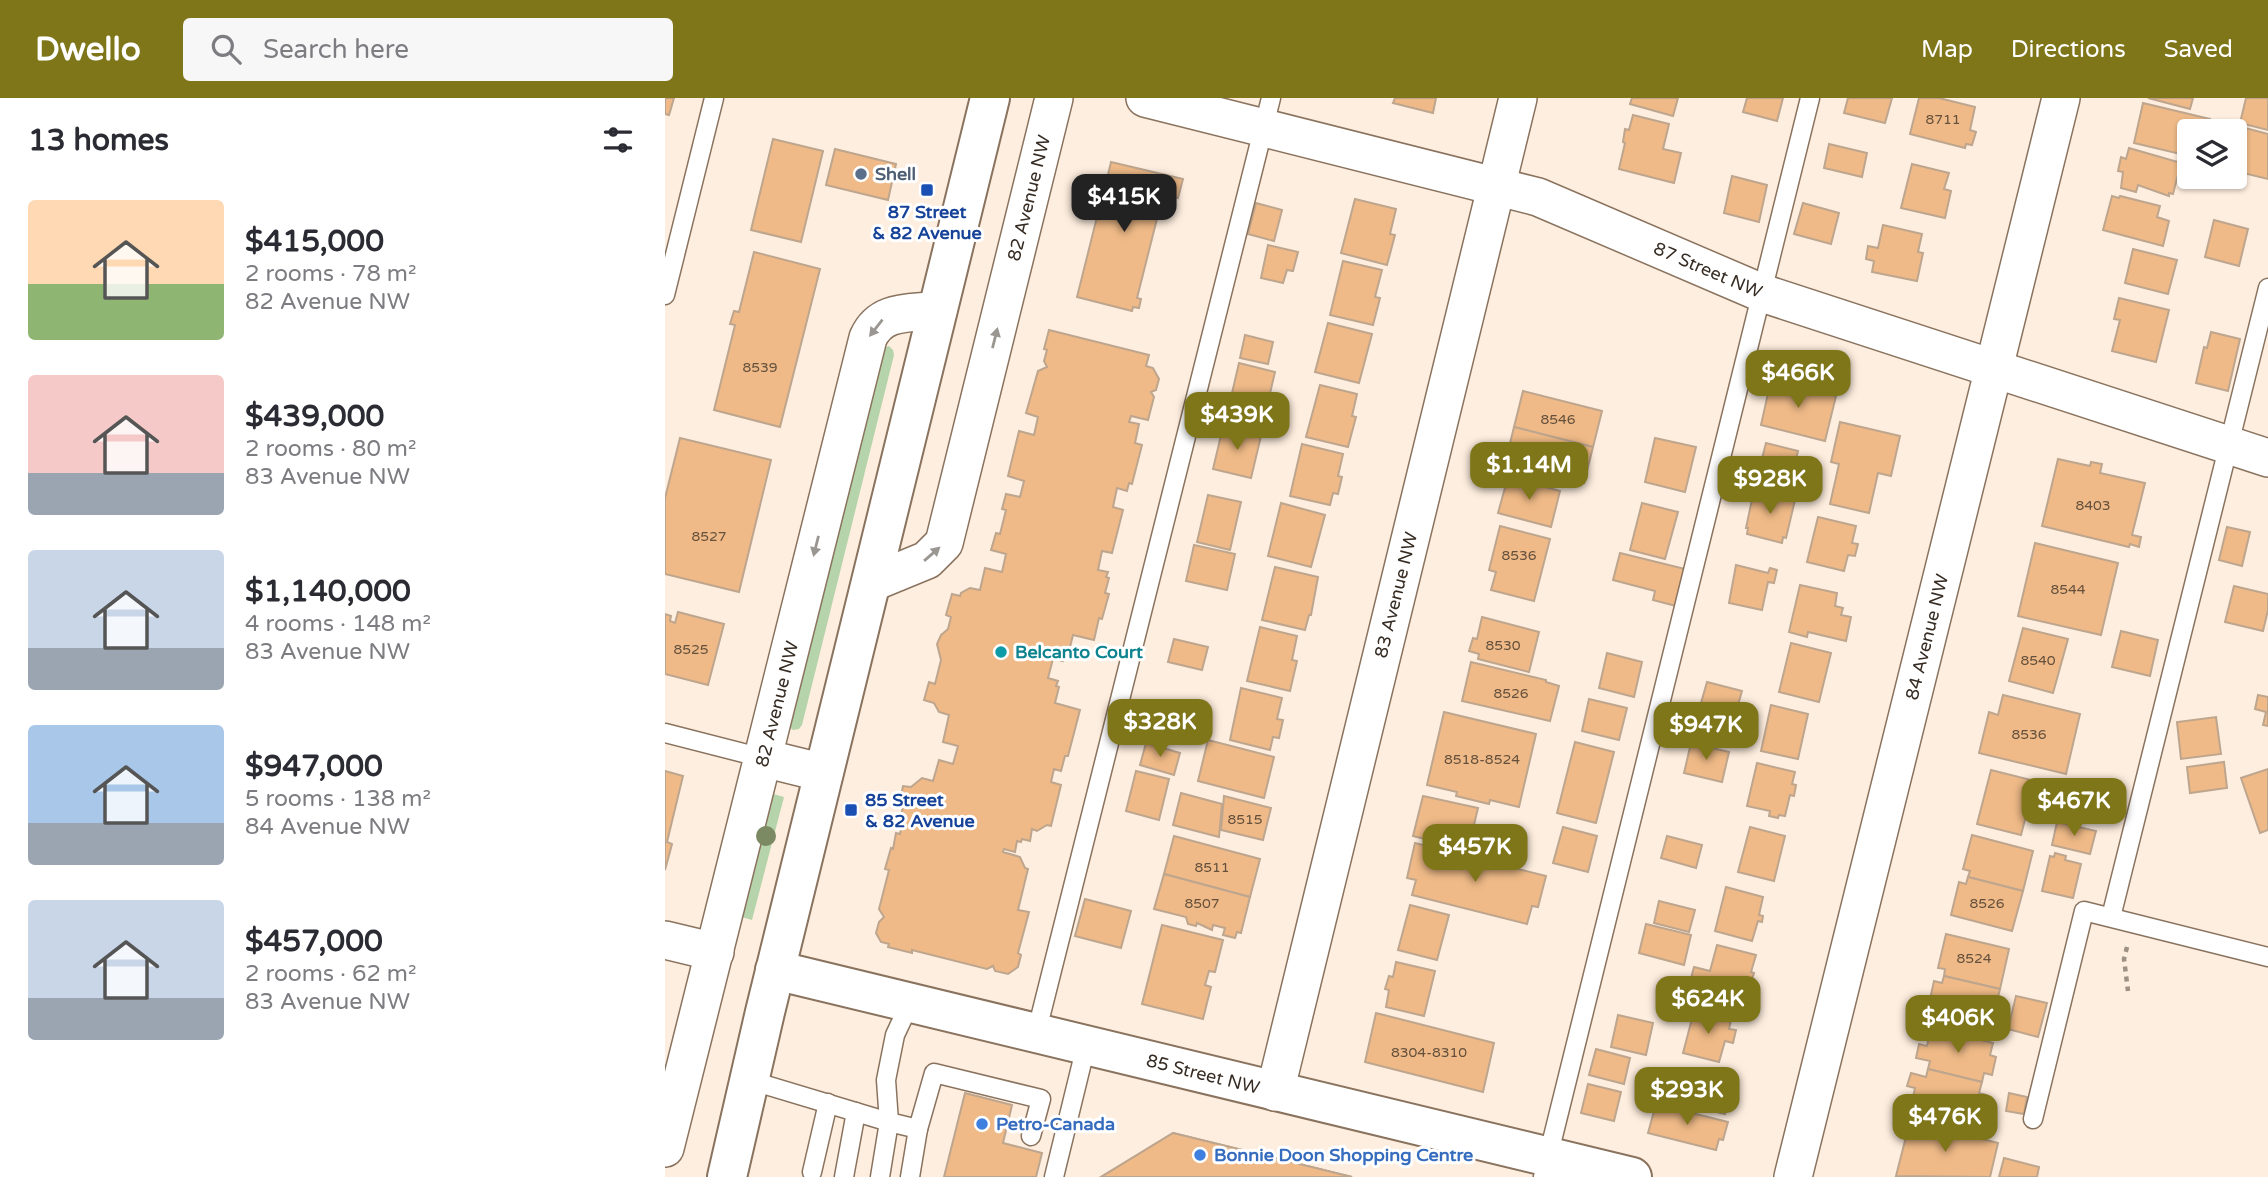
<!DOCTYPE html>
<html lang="en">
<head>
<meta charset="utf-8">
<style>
	:root { --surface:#fff; --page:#f7f7f7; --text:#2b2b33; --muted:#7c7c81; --accent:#7f761a }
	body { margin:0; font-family:"Varela Round",sans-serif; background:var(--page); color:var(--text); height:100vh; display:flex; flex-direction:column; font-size:26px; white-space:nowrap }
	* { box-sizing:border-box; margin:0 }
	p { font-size:23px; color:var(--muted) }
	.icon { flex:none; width:38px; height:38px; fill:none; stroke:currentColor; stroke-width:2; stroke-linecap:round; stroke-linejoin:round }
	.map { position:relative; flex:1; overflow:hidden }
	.panel { display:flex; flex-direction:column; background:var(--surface); width:665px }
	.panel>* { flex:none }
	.controls { position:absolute; left:1512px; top:21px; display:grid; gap:14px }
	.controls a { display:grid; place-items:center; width:70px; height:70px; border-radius:7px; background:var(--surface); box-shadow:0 2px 5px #0004; font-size:35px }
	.price { position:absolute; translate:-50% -60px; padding:0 16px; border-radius:14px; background:var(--accent); color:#fff; font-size:23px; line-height:46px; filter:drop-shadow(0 2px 4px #0008) }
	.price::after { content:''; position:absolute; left:50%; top:42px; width:21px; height:16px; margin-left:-10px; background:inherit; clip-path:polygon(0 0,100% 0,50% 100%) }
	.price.selected { background:#222; color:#fff }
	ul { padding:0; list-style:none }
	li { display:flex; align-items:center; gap:21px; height:175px; padding:0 28px }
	li span { display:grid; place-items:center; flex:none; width:196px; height:140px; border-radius:7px; color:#555 }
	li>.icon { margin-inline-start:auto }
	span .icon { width:84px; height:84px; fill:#fffc; stroke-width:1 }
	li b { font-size:30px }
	h2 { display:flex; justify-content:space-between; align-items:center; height:84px; padding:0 28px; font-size:30px }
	header { display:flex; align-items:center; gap:42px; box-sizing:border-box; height:98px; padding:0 35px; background:var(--accent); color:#fff }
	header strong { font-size:33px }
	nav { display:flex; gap:38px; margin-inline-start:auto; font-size:24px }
	.search { width:490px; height:63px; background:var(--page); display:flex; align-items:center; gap:18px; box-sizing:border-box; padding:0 24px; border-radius:7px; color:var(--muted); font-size:26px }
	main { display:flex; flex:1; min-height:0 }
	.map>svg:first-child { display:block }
</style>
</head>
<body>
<header>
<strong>Dwello</strong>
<div class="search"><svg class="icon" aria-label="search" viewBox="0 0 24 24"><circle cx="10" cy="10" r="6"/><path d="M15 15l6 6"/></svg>Search here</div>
<nav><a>Map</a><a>Directions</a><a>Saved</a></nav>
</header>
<main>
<section class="panel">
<h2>13 homes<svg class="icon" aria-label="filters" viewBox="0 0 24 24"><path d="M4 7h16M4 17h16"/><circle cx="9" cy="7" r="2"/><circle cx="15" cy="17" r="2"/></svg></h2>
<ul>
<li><span style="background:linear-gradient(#ffd9b3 60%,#8fb573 0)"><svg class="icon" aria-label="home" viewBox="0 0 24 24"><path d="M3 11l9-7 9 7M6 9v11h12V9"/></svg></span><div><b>$415,000</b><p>2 rooms · 78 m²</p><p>82 Avenue NW</p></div></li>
<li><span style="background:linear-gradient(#f6c9c9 70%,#9aa5b1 0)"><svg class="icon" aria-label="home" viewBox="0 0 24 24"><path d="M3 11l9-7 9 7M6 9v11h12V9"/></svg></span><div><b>$439,000</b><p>2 rooms · 80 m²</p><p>83 Avenue NW</p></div></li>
<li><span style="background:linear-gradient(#c9d6e8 70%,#9aa5b1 0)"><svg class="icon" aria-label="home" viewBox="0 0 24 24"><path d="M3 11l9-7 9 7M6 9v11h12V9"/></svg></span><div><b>$1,140,000</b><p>4 rooms · 148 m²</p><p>83 Avenue NW</p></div></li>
<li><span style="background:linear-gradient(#a9c7e8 70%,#9aa5b1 0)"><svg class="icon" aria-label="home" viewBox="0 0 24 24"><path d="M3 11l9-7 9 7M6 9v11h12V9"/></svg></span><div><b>$947,000</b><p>5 rooms · 138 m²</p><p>84 Avenue NW</p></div></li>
<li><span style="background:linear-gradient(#c9d6e8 70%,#9aa5b1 0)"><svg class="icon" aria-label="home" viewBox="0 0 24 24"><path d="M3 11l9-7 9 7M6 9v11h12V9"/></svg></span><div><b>$457,000</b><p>2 rooms · 62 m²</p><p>83 Avenue NW</p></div></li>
</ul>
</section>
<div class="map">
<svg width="1603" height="1079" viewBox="0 0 1603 1079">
	<rect width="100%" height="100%" fill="#feeedf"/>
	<g fill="#b6d4ab">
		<polygon points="224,248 228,252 229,257 137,627 134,631 128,632 124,629 218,250"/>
		<polygon points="105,695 119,699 87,822 73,818"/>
	</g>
	<g fill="#efba87" stroke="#bea58e" stroke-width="2">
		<polygon points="0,0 9,0 4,17 0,16"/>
		<polygon points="730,0 771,0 768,15 728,5"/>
		<polygon points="967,0 1013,0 1008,18 965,6"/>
		<polygon points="1082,0 1118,0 1112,23 1078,14"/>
		<polygon points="1183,0 1227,0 1220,25 1179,15"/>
		<polygon points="1254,0 1274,0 1310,9 1305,32 1311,34 1307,47 1301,46 1300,50 1245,36"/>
		<polygon points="1483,0 1528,0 1525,11"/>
		<polygon points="1581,0 1603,0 1603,32 1575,25"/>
		<polygon points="1478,5 1545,21 1542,33 1524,33 1524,58 1469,45"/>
		<polygon points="968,17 1004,26 998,51 1016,55 1009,85 954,71 960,45 958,44 960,31 964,32"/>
		<polygon points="1573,28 1603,36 1603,81 1570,73 1570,40"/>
		<polygon points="108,41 158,53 136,144 86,132"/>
		<polygon points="1164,46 1202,55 1197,79 1159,70"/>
		<polygon points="1464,50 1516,65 1508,96 1504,95 1504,98 1473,87 1471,94 1456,90 1458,74 1453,73 1456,59 1461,61"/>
		<polygon points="170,51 231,66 223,102 161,87"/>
		<polygon points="446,64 518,81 513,100 498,97 472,200 476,201 474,210 468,209 467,213 412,199 434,111 423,109 426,95 438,98"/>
		<polygon points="1247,66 1284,75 1279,91 1286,93 1280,120 1236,110"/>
		<polygon points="1067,78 1102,87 1094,124 1059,115"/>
		<polygon points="1447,98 1454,100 1455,98 1495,108 1492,119 1504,123 1498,148 1438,132"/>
		<polygon points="690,101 731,111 725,136 730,137 722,167 676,155"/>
		<polygon points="591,105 617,112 609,143 583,136"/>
		<polygon points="1138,105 1174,115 1166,146 1129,136"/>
		<polygon points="1549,122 1583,131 1574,168 1540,159"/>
		<polygon points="1218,127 1257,136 1253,154 1258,155 1252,183 1207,174 1209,163 1201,161 1203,148 1213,150"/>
		<polygon points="603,147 633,154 628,173 622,172 618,185 596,180"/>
		<polygon points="1468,151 1512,162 1503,196 1460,185"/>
		<polygon points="89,154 155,171 115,329 49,312 70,227 65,226 69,213 74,214"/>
		<polygon points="678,163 717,172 710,199 715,200 708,227 665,217"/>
		<polygon points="1454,200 1504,212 1491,264 1447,253 1455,222 1449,221"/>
		<polygon points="663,225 707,236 694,285 650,274"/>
		<polygon points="384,232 484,257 481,268 488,270 494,281 491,292 486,294 489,299 483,322 466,318 464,324 474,326 470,345 477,347 467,386 464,385 462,393 452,390 448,409 458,412 447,455 437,453 433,472 443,474 441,479 444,480 440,495 444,496 437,521 434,520 429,542 408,537 404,553 400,552 398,563 388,561 383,580 393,583 391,588 394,589 390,605 415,612 403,658 400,658 396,673 389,671 386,684 396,687 386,728 382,727 372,733 367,731 365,743 357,741 356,744 352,743 350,754 339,751 338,754 355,759 360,770 363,771 353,812 364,814 353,855 356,857 353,869 343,876 330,873 328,868 322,871 247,852 247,855 223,849 224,846 216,844 211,835 214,824 219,819 214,811 224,772 220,771 226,750 228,751 231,735 235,736 237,726 234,725 238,709 234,708 238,688 246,689 257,680 268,683 274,662 288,666 293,648 278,644 284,617 274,614 269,605 259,602 264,584 270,586 276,562 272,546 276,537 283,531 286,519 281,517 287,496 295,498 296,495 305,490 315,492 320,470 337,474 341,456 326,452 331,435 335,436 341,412 337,411 341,396 355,399 359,383 343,378 354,333 369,337 373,319 361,315 373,273 382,269 379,263 382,252 379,251"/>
		<polygon points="1546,234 1575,241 1563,293 1531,285 1539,249 1542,250"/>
		<polygon points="580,237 608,244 603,266 575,260"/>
		<polygon points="574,265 610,274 603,304 567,295"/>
		<polygon points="1106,282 1171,298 1160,343 1096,327"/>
		<polygon points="655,287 692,296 687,318 691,319 683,349 641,339"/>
		<polygon points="858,293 937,313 928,349 849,329"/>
		<polygon points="1175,324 1235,338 1226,378 1213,375 1204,415 1165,406 1174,366 1166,364"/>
		<polygon points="558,329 596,338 586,380 548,371"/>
		<polygon points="849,329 928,349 919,385 840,366"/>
		<polygon points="15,340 106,362 74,494 0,476 0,400"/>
		<polygon points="990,340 1031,349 1020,394 980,384"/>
		<polygon points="1101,345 1133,353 1124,388 1092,380"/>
		<polygon points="637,346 678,356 673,378 677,379 673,396 668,395 665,407 625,398"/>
		<polygon points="1393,361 1425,368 1426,364 1437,366 1435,375 1480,385 1467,437 1476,439 1474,449 1465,446 1464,449 1377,428"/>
		<polygon points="843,379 895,393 886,429 833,415"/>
		<polygon points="1089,392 1130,402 1121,440 1118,439 1117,445 1082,436 1083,430 1081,430"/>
		<polygon points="543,397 576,404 565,452 532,444"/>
		<polygon points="616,405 660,417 646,469 603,458"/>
		<polygon points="977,405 1013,414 1000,461 965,452"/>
		<polygon points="1153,419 1191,428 1187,445 1193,446 1190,458 1183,457 1179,473 1142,464"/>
		<polygon points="835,428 885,441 869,503 826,492 831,474 824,472"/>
		<polygon points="1562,429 1585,434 1577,468 1554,462"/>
		<polygon points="1370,445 1453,465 1436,537 1353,518"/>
		<polygon points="529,447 570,456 562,492 521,483"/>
		<polygon points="955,455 1020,471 1011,508 988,502 990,493 948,482"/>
		<polygon points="1071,467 1103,475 1105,470 1112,472 1109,485 1103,484 1097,512 1064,505"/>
		<polygon points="610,469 653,479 646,517 644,517 640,532 597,522"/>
		<polygon points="1135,487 1172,495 1170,508 1178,510 1176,517 1186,519 1181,543 1143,534 1142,539 1124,534"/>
		<polygon points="1569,488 1603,496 1603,512 1598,533 1560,524"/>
		<polygon points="13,514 59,526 43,587 0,576 0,516 6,518 5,523 10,525"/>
		<polygon points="817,519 874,534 864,574 813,561 814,556 804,553 808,540 812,541"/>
		<polygon points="595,529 632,538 627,562 632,563 625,593 582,583"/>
		<polygon points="1358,530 1403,541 1388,595 1344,583"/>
		<polygon points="1456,533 1493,542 1485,578 1447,569"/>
		<polygon points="509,541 543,549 537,572 503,564"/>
		<polygon points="1126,545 1166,555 1154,604 1114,594"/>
		<polygon points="942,555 977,564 969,599 934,590"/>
		<polygon points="806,564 881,582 881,584 894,588 885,623 797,603"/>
		<polygon points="1042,584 1077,593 1071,614 1036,605"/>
		<polygon points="576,590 617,600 612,621 618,622 614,640 608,639 605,652 565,642"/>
		<polygon points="1338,597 1415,616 1401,676 1314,655 1324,614 1333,617"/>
		<polygon points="1593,597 1603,599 1603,628 1598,627 1601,614 1590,611"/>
		<polygon points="924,601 962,610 954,642 917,633"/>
		<polygon points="1106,607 1143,616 1133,661 1096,653"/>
		<polygon points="779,614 871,636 854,709 825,702 824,706 791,698 792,694 762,687"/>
		<polygon points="1551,619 1556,656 1516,661 1512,624"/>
		<polygon points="543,642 609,659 599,700 533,683"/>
		<polygon points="910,644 949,654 931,725 892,715"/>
		<polygon points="481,645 515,655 509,677 475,667"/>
		<polygon points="1026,645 1064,654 1057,684 1019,675"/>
		<polygon points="1559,664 1562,690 1525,695 1522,669"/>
		<polygon points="1092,665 1130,674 1127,686 1131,687 1129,698 1125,697 1120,718 1114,717 1113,720 1104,718 1105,713 1082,708"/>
		<polygon points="1603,671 1603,732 1595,735 1576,680"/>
		<polygon points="1326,672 1370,683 1356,737 1312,726"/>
		<polygon points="0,673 18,678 2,744 7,746 0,772"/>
		<polygon points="471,673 504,681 494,722 461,713"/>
		<polygon points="516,695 557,706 554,739 508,727"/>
		<polygon points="559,698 606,710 598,742 556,732"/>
		<polygon points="758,698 813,710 803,752 748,738"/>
		<polygon points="1392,724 1431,733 1425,756 1387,747"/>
		<polygon points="898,729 932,738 923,774 888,765"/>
		<polygon points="1085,729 1120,738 1109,783 1073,774"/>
		<polygon points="1307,737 1368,753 1358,793 1303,779 1305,773 1298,771"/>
		<polygon points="509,738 595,761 585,799 499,776"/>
		<polygon points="1002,738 1037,747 1031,770 996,760"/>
		<polygon points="750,745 881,778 873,809 867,808 862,826 747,797 751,782 742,780"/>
		<polygon points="1390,755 1401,758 1400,762 1416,766 1408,800 1377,793 1385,758 1389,759"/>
		<polygon points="499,776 585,799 576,835 572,834 570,840 558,837 560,830 548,827 547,832 532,825 531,828 523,826 521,819 489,811"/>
		<polygon points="1303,779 1358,793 1347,833 1286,817 1294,784 1301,786"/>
		<polygon points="1061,789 1098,799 1094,817 1098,818 1097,824 1093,823 1087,843 1050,833"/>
		<polygon points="420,801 466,813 456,850 410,838"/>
		<polygon points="994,803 1030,812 1024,834 989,825"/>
		<polygon points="745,807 784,817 772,862 733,852"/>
		<polygon points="981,826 1026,837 1019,867 974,855"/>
		<polygon points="497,827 558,842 550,874 544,873 540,887 546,889 538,921 477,906"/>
		<polygon points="1281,836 1344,851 1335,891 1279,878 1280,871 1273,870"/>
		<polygon points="1052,847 1091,857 1086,874 1089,875 1079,905 1023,892 1029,869 1045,873"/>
		<polygon points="731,864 770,873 759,918 721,909 724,892 720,891 724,878 728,879"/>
		<polygon points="1279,878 1335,891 1325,930 1262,915 1269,883 1277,885"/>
		<polygon points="1351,898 1382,905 1373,939 1343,931"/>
		<polygon points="1029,913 1066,922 1064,931 1071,932 1068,945 1060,943 1054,964 1018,955"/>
		<polygon points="711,915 829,945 818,994 700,964"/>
		<polygon points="953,917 988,925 981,957 946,949"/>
		<polygon points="1266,930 1328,945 1325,957 1331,959 1327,977 1319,975 1317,984 1263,971 1265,963 1251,960 1254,946 1262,948"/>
		<polygon points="931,951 965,960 959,986 924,977"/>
		<polygon points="1004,971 1072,988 1068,1006 1063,1005 1060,1016 997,1001"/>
		<polygon points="1263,971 1317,984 1314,995 1321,997 1318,1014 1310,1012 1307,1023 1246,1009 1250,990 1242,988 1246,975 1261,979"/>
		<polygon points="923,986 956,994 949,1023 916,1015"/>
		<polygon points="300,995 347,1007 338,1045 377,1055 371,1079 279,1079"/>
		<polygon points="1344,995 1362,999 1359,1016 1341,1013"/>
		<polygon points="991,1006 1063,1024 1058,1042 1054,1041 1051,1052 983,1035"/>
		<polygon points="1245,1023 1333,1045 1325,1079 1231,1078"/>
		<polygon points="508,1035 687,1079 436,1079"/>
		<polygon points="508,1035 687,1079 436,1079"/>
		<polygon points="1339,1060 1374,1069 1372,1079 1334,1079"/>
	</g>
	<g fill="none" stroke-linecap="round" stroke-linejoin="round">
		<defs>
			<g id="service">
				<polyline points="0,197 49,0"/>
				<polyline points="0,635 98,660"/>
				<polyline points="1446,819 1603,190"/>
				<polyline points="371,936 606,0"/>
				<polyline points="84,982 224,1024 215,1079"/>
				<polyline points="1368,1021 1419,813 1603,859"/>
				<polyline points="253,1031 269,975 376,1001 366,1038"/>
				<polyline points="147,1074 163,1005"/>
				<polyline points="179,1079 191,1014"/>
				<polyline points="245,1079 253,1031 224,1024 221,982 230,937 245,905"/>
				<polyline points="389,1079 421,948"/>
				<polyline points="878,1079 1145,0"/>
			</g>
			<g id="minor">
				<polyline points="480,0 873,99 1097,195 1603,360"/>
				<polyline points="206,485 262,462 279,445 389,0"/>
				<polyline points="98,660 159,675"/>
				<polyline points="0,842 50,854"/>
				<polyline points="610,994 853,0"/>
				<path d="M0,1050L203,240C216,211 244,216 273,212"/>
				<polyline points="1128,1079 1396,0"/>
			</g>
			<polyline id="tertiary" points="110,872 967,1079"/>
			<polyline id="secondary" points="62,1079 100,914 325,0"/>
		</defs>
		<use href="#service" stroke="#8a735e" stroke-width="21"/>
		<use href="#minor" stroke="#8a735e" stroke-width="40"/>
		<use href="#tertiary" stroke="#8a735e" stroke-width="42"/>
		<use href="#secondary" stroke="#8a735e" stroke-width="42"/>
		<polyline stroke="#9d9084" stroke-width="4.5" stroke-dasharray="5 5" stroke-linecap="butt" points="1462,849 1459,861 1463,893"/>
		<use href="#service" stroke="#fff" stroke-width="18"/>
		<use href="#minor" stroke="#fff" stroke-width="37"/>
		<use href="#tertiary" stroke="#fff" stroke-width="38"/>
		<use href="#secondary" stroke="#fff" stroke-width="38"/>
	</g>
	<circle fill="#7c8a64" cx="101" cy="738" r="10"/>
	<defs><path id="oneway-solid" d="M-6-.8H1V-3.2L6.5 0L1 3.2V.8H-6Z" transform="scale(1.75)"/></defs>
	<g fill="#9a9691">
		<use href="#oneway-solid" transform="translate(211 230) rotate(128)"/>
		<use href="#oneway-solid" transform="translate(330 240) rotate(-76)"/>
		<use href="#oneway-solid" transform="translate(151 448) rotate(104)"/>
		<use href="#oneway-solid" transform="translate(267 456) rotate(-41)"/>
	</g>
	<circle fill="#5c6f8a" stroke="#fff" stroke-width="2.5" cx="196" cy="76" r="7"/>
	<g fill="#1a4fb4" stroke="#fff" stroke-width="2.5">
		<rect x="255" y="85" width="14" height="14" rx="3.5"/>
		<rect x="179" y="705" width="14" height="14" rx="3.5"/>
	</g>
	<circle fill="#0f9aa8" stroke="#fff" stroke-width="2.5" cx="336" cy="554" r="7"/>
	<g fill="#3f7fe0" stroke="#fff" stroke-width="2.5">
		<circle cx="317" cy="1026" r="7"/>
		<circle cx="535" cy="1057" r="7"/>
	</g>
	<g text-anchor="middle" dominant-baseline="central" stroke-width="6" stroke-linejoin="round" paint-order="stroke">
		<g font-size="14" fill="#64503c">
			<text x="1278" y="21">8711</text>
			<text x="95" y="269">8539</text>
			<text x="893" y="321">8546</text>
			<text x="1428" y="407">8403</text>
			<text x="44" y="438">8527</text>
			<text x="854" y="457">8536</text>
			<text x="1403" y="491">8544</text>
			<text x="838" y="547">8530</text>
			<text x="26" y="551">8525</text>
			<text x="1373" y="562">8540</text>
			<text x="846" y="595">8526</text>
			<text x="1364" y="636">8536</text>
			<text x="817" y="661">8518-8524</text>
			<text x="580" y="721">8515</text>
			<text x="547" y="769">8511</text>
			<text x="537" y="805">8507</text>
			<text x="1322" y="805">8526</text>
			<text x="1309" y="860">8524</text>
			<text x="764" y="954">8304-8310</text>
		</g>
		<g font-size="18" font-weight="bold" fill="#4e5e75" stroke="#fff" text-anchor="start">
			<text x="210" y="76">Shell</text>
		</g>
		<g font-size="18" fill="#362c23" stroke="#fff">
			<text transform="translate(364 100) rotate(-76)">82 Avenue NW</text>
			<text transform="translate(1043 172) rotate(23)">87 Street NW</text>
			<text transform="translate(731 497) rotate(-76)">83 Avenue NW</text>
			<text transform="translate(1262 539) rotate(-76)">84 Avenue NW</text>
			<text transform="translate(112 606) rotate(-76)">82 Avenue NW</text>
			<text transform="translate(538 976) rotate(14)">85 Street NW</text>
		</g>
		<g font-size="18" font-weight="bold" fill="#164399" stroke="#fff">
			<text x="262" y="114">87 Street<tspan x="262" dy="21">&amp; 82 Avenue</tspan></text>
			<text x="200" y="702" text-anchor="start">85 Street<tspan x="200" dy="21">&amp; 82 Avenue</tspan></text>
		</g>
		<g font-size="18" font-weight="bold" fill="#0d838f" stroke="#fff" text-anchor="start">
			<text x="350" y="554">Belcanto Court</text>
		</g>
		<g font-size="18" font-weight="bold" fill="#366cbe" stroke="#fff" text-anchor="start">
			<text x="331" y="1026">Petro-Canada</text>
			<text x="549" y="1057">Bonnie Doon Shopping Centre</text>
		</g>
	</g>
</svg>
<div class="controls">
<a><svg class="icon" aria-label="layers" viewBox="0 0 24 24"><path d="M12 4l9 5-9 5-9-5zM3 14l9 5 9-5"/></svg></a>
</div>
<b class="price selected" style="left:459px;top:136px">$415K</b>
<b class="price" style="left:1133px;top:312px">$466K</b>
<b class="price" style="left:572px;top:354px">$439K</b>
<b class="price" style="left:864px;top:404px">$1.14M</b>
<b class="price" style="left:1105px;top:418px">$928K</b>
<b class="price" style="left:495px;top:661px">$328K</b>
<b class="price" style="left:1041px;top:664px">$947K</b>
<b class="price" style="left:1409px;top:740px">$467K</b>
<b class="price" style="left:810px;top:786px">$457K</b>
<b class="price" style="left:1043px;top:938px">$624K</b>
<b class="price" style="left:1293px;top:957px">$406K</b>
<b class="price" style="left:1022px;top:1029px">$293K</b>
<b class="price" style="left:1280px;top:1056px">$476K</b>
</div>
</main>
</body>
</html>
